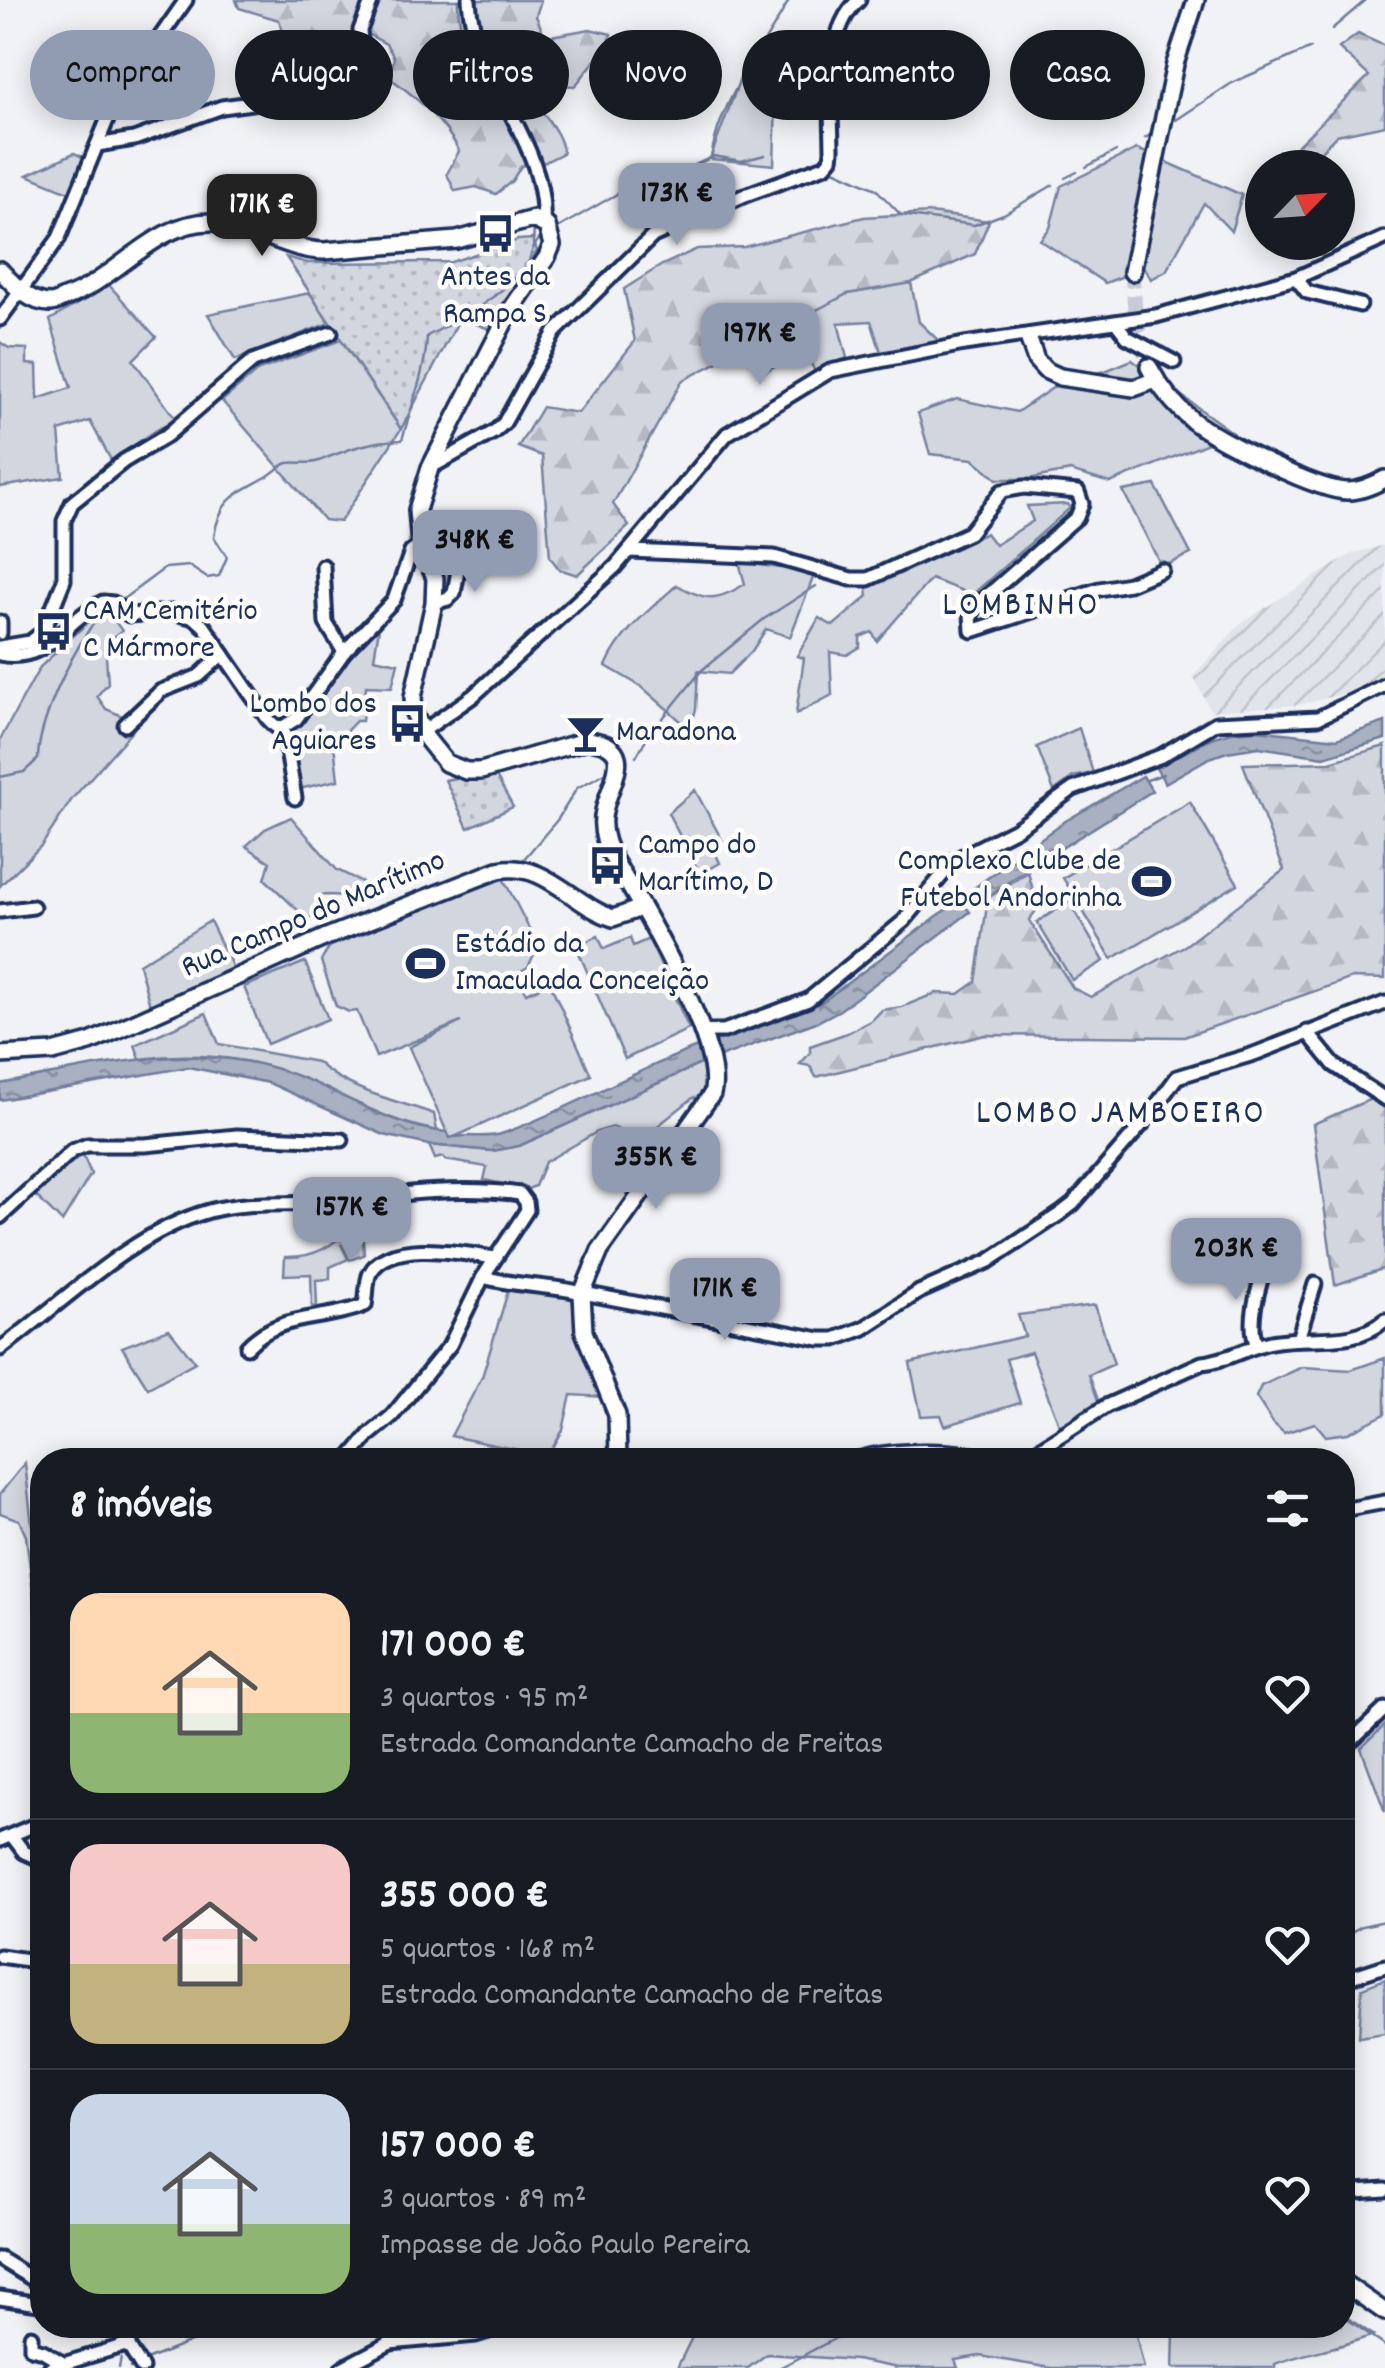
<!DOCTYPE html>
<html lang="pt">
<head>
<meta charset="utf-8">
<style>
	:root { --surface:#171b24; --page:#242831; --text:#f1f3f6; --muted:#9ea1a6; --line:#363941; --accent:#919bb2 }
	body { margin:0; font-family:Dekko,sans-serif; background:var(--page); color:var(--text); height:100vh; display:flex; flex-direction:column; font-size:38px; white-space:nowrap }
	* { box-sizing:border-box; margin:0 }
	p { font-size:32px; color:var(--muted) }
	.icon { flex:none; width:55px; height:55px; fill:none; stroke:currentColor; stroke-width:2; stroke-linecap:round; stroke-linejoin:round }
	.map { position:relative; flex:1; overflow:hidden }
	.panel { position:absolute; left:30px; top:1448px; width:1325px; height:890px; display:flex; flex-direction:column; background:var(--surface); border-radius:40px; box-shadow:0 5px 25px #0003 }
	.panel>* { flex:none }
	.guide { position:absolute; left:30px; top:30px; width:1325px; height:90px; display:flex; gap:20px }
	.needle { width:65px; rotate:65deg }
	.controls { position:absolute; left:1245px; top:150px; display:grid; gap:20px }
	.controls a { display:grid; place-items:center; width:110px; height:110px; border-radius:50%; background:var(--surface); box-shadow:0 5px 25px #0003; font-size:50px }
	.price { position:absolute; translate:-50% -85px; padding:0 22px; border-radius:20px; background:var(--accent); color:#111; font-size:32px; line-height:65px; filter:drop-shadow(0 2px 5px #0008) }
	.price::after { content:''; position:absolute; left:50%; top:60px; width:30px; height:22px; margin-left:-15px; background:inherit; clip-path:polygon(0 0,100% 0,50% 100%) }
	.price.current { background:#222; color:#fff }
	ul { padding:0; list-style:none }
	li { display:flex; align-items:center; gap:30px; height:250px; padding:0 40px }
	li+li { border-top:2px solid var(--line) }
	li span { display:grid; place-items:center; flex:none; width:280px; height:200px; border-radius:30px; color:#555 }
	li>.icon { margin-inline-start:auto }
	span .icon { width:120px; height:120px; fill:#fffc; stroke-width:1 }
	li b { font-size:42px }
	h2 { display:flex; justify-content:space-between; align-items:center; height:120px; padding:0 40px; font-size:42px }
	.chip { padding:0 35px; border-radius:45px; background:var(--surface); box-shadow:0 5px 25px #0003; font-size:35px; line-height:90px }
	.chip.current { background:var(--accent); color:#111 }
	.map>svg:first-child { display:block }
</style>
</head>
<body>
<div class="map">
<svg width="1385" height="2368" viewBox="0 0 1385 2368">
	<defs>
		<pattern id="industrial-furrows" width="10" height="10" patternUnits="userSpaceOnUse" patternTransform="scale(2.5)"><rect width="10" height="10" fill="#e1e4ea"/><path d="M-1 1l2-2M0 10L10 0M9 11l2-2" fill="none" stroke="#c0c4cb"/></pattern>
		<pattern id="forest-firs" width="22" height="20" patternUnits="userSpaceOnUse" patternTransform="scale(2.5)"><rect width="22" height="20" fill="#d2d6df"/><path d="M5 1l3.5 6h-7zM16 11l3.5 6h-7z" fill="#b4b8c2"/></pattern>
		<pattern id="garden-dots" width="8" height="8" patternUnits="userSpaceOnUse" patternTransform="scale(2.5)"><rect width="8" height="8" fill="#d2d6df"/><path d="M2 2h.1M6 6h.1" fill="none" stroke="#b4b8c2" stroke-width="1.8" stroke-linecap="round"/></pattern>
		<pattern id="water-ripples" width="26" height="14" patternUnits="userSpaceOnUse" patternTransform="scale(2.5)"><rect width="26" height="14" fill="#a8b0c2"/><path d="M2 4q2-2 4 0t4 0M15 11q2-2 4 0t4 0" fill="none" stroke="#8890a1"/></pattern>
	</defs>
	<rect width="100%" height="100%" fill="#f1f2f5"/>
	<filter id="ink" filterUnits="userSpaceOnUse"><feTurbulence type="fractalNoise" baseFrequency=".01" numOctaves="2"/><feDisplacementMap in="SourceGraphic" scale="20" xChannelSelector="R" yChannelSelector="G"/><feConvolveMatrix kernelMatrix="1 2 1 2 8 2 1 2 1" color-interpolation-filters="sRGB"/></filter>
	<g filter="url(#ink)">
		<polygon fill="url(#industrial-furrows)" points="1385,545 1385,679 1363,689 1298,705 1211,711 1193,676 1241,623 1351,554"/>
		<g fill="#d2d6df" stroke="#76829e" stroke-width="2.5">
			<polygon points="744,68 777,69 774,165 710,159"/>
			<polygon points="1137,149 1242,195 1231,231 1204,203 1166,271 1151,279 1145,268 1105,283 1040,240 1050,228 1061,186"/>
			<polygon points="74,153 87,159 71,193 27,175"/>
			<polygon points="911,283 919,322 939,341 881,352 871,321 838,323 847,358 815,372 804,349 762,373 743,348 847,294"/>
			<polygon points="109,285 156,337 133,360 175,418 111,460 90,421 59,431 63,477 0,487 0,342 9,348 27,349 27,364 37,365 38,399 71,388 50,320"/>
			<polygon points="310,293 329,323 235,360 208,314"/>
			<polygon points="341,340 401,429 340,522 324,520 222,401 259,370"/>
			<polygon points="1132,360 1233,433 1110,483 1070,471 1028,479 997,479 973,459 930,454 918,413 957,399 1017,412 1060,383 1105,371"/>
			<polygon points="1155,485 1191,554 1162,567 1123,491"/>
			<polygon points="1068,504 1070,508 963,603 963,591 931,579 877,641 872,632 860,637 860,647 847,655 830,652 832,695 796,714 804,658 797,656 819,618 833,626 868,596 867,587 986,533 995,545 1033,521 1027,506"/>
			<path d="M739,562L815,573L790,637L766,629L752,651L729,674L698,671L696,709L690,729L642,687L606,666C620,633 650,609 677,585C706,601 716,602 745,584Z"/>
			<polygon points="99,612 112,617 122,631 105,643 108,683 97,696 106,709 136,722 133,730 72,799 42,845 0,886 0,740 40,667"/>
			<polygon points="381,616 374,658 398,663 392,687 366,686 362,721 356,721 334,744 338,780 299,789 292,733 344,657"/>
			<polygon points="1079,728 1093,773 1073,777 1054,791 1037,747"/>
			<polygon points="695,790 722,840 712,846 720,863 700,874 668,813"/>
			<polygon points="1190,802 1238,884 1112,959 1063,878"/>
			<polygon points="291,817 337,870 362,882 362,896 322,895 309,921 265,879 270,862 246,846 265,829"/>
			<polygon points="502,876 538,946 528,967 519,972 526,993 550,983 591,1075 450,1139 409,1047 461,1022 376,1057 357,1011 349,1012 336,1006 321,961 332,943"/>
			<polygon points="1069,902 1104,961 1072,980 1037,922"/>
			<polygon points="210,921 233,968 150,1006 139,964"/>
			<polygon points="598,936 604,949 630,938 633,946 649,939 689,1029 625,1059 576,946"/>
			<polygon points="305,962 328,1019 267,1044 244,987"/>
			<path d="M206,1013L219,1044L317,1062C348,1091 395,1100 434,1114L437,1131C378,1119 346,1095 293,1075C245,1056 190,1052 140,1059L135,1045Z"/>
			<polygon points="705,1062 710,1085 700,1101 694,1097 639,1141 613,1127 597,1132 545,1162 535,1186 528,1189 484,1180 487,1167 445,1160 443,1157 435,1159 429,1145 492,1151 519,1146"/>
			<polygon points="83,1155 91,1174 62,1222 34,1194 65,1160"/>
			<path d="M351,1225L363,1239L364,1255L350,1260L341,1244L348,1259L330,1267V1279L316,1280L317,1307H312L311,1274L284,1275L285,1257C313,1258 334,1247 351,1225Z"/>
			<polygon points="509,1288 572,1297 578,1335 605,1397 571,1395 563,1430 548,1456 451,1436 482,1377"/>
			<polygon points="1095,1305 1114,1364 1089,1375 1099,1403 1060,1427 1031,1352 1006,1359 1020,1403 945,1426 941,1415 921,1416 910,1363 1025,1336 1018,1315"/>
			<polygon points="169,1329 195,1362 148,1388 122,1347"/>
			<polygon points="1385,1358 1385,1414 1348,1433 1326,1436 1315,1423 1284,1433 1273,1423 1256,1397 1261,1386 1302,1367 1351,1370"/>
			<polygon points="25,1463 42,1615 42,1664 26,1536 19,1520 0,1513 0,1494"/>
			<polygon points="1385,1725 1385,1812 1361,1748"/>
			<polygon points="1385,1979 1385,2033 1359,2037 1362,1988"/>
			<path d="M1343,2315L1373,2335C1340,2348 1307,2352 1275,2364V2368H1173L1174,2332L1161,2328L1136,2335L1144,2368H1051L980,2356L955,2360L958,2368H898L856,2360L767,2354L748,2368H677L698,2325H1342Z"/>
		</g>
		<g fill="url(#forest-firs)" stroke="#76829e" stroke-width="2.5">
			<path d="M236,0H541L536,16L545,37L590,29L611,34L609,43L575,86L542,84L532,94C541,115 562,131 563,153L545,162L521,166L512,181L496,194L476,187L455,191L447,174L459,151C447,124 414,95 390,78L394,57L386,44L360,30L345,59L313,81L299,80L279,20L239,8Z"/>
			<polygon points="1358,34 1385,46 1385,125 1337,135 1305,167 1301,167 1297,146 1369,76 1339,48"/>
			<polygon points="930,213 989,221 975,254 911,283 847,294 682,381 613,504 629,526 577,575 559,569 550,557 542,456 518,447 542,407 578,413 635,341 624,289 662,265 697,249 744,247 864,217"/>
			<polygon points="1385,746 1385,979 1352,978 1184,1037 985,1035 816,1077 810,1066 800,1064 810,1053 810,1046 847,1033 872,1020 882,1010 902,1007 936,993 959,994 976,982 988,898 1028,872 1038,908 1029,920 1073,988 1091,997 1186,945 1284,870 1243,764 1330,762"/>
			<polygon points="1385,1093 1385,1268 1335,1285 1313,1124"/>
		</g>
		<g fill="url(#garden-dots)" stroke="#76829e" stroke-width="2.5">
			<polygon points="533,239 537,251 489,329 460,318 401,429 286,257 308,263 451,262 518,240"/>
			<polygon points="493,771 513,807 468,828 445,780"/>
		</g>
		<g fill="url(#water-ripples)" stroke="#707c9a" stroke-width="2.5">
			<polygon points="1385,722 1385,739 1324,757 1259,747 1227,752 1209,758 1165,783 1156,768 1214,737 1232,732 1257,730 1337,739"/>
			<polygon points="1143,776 1152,791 1011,880 980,904 970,891 1062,823"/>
			<polygon points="960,899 970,912 840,1010 819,1021 714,1059 710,1043 821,1003"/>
			<path d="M700,1046L705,1062L519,1146L492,1151L429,1145L384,1135L269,1083L188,1067L0,1100V1084C88,1068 178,1043 267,1066C331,1082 378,1125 447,1132L450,1138C468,1133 486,1140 504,1133C571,1109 633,1071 700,1046Z"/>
		</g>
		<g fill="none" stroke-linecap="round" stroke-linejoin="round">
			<g stroke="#707c9a" stroke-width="2.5">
				<path d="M458,0C457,34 473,59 489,87C511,127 532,166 535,212"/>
				<polyline points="1332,29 1366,0"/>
				<polyline points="1176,120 1232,83 1311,48"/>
				<polyline points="1145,138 1150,135"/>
				<path d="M711,158C720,97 762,52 789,0"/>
				<polyline points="1086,167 1116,151"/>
				<polyline points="832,169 876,189 901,215 974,225 1004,214 1053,185"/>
				<polyline points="1065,178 1077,172"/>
				<polyline points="556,229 636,183 664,180 714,156 741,161 765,155"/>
				<polyline points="533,244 534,227"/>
				<path d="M119,602L165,568L189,566L207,578L219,576L227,557L214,537C220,497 237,494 268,476C274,472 281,465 288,463C298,461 309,465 319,461C349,449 368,441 402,440C411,406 426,371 427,336C460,320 499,297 524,269C534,257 528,248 543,236"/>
				<polyline points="636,757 646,739 702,670 764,619 816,586"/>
				<path d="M0,777L24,772L38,759C38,723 70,658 90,628C95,620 105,613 112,606"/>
				<polyline points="1147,780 1163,774"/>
				<polyline points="523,860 558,819 577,788 607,772"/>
				<polyline points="1346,1331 1372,1323"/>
				<polyline points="1270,1348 1317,1344"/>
				<polyline points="1227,1363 1235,1361"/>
				<polyline points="1342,1937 1362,1926 1385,1921"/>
				<polyline points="1342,2315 1385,2346"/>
				<polyline points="131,2333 140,2325"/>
				<polyline points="146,2360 233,2325"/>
				<polyline points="119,2368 121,2358"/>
				<polyline points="130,2368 132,2366"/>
				<polyline points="779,2368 840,2336 873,2333 909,2337 974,2325"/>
			</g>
			<polyline stroke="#c6cbd7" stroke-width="15" stroke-dasharray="15 8" stroke-linecap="butt" points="1132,272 1136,322 1149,367"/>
			<defs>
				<g id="minor">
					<path d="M469,0C474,80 548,142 543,222"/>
					<polyline points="97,145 134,139 222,107 288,98 317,89 345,76 362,55 360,30 372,0"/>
					<polyline points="1296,278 1307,292 1360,305"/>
					<polyline points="0,319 59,238 114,103 186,0"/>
					<polyline points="1117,324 1127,337 1174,362"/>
					<path d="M430,468L494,432L504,423L555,332L653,236L745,195L825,166L831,159L832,151C832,107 822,31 859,0"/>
					<polyline points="629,551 774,557 851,579 868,579 969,533 1002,491 1024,487 1078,492 1082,504 1077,517 978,604 971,614 972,631 1099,589 1129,584 1162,570"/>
					<polyline points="323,566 326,623 344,652"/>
					<polyline points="434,603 448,599 454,593 464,537 480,528 497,532"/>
					<polyline points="0,622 0,633"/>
					<polyline points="0,647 30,642 43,632 64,580 64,521 72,503 124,461 166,436 253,361 331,333"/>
					<path d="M0,654C49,664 65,619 103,602L113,603L129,615L172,612L195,618L204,626L267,718L275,726L283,727L296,719L344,652L394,600L411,552L420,545"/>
					<polyline points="125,725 161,691 199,676 223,654"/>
					<polyline points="283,727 295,798"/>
					<polyline points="422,732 473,696 615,567 727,434 830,371 964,344 1156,316 1296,278 1385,238"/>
					<polyline points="0,911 33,907"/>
					<polyline points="701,1031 724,1031 808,1000 904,921 955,860 1016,829 1073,789 1161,756 1216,723 1318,718 1385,685"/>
					<polyline points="1307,1032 1334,1065 1385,1099"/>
					<polyline points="0,1217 72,1151 87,1145 145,1145 237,1136 342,1140"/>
					<path d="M483,1277C511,1285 539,1285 568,1290C652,1306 736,1322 820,1339H835L864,1328L919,1292L989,1261L1060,1214L1073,1204L1144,1122L1177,1077L1254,1054L1385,1003"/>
					<polyline points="1298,1339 1315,1284"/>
					<path d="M1257,1346C1246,1321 1260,1283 1268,1257"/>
					<path d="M247,1347C280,1312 324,1322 365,1305C367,1296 366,1281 370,1273C389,1238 462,1253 494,1258"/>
					<path d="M0,1349C64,1302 131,1233 209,1211C253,1199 301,1207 345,1201C402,1193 463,1186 520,1194L526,1202L527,1210L483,1277L450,1345L392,1416L369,1435L348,1460"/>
					<path d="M1015,1460L1036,1451L1106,1406L1202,1363C1227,1361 1247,1347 1271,1342C1309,1334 1353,1348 1385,1320"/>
					<polyline points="1342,1510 1385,1502"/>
					<polyline points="1342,1750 1385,1709"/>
					<polyline points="12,1836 24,1852 42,1860"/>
					<polyline points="0,1840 42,1822"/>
					<polyline points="0,1956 42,1962"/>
					<polyline points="1342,1980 1385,1966"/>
					<polyline points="1342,2193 1385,2190"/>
					<polyline points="0,2259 42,2285"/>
					<polyline points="0,2298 39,2304"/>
					<polyline points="108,2325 121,2334 142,2368"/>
					<polyline points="31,2336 31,2348 43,2351 66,2365"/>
					<polyline points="390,2343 394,2325"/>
					<polyline points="50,2368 129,2344"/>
					<polyline points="342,2368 390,2343 476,2335 508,2325"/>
				</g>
				<g id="secondary">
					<path d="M0,270C13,284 29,303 50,303C55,303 60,300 64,298C116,281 155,220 213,222C252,224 285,250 324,251L457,240L533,219L547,226L552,245L547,257L510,311L430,468L417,510L420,545L435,578L434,603L413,697L414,713L426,738L446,763L466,771H481L588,740C639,746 610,781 604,811C600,829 606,847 615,862C642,906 726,1047 712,1094L600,1251L582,1294L584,1332L617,1415L618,1460"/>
					<polyline points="1132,272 1175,64 1196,0"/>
					<polyline points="1028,337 1036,360 1045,370 1060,377 1134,388 1156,380"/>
					<path d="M1149,367C1160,388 1174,405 1193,421C1217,440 1319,492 1348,491C1361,491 1374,485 1385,479"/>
					<path d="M0,1055L53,1052L90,1042L324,938L498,870C546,861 571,904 613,918L641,908"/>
					<path d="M860,1460C891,1451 955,1449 985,1460"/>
					<polyline points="1342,2282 1385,2312"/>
				</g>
			</defs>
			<use href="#minor" stroke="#1b2f5e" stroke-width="19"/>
			<use href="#secondary" stroke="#1b2f5e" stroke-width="22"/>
			<use href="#minor" stroke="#fff" stroke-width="11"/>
			<use href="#secondary" stroke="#fff" stroke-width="15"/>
		</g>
	</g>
	<defs>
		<symbol id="bus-bare" viewBox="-9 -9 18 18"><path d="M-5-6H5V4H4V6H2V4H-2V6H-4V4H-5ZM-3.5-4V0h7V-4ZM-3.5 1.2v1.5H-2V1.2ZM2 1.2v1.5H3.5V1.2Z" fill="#1b2f5e" stroke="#fff" stroke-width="2.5" paint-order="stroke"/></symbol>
		<symbol id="bar-bare" viewBox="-9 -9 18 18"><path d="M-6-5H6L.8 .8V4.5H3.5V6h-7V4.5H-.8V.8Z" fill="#1b2f5e" stroke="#fff" stroke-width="2.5" paint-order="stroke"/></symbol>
		<symbol id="stadium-bare" viewBox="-9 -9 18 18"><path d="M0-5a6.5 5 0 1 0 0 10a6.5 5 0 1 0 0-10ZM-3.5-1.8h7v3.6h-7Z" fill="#1b2f5e" stroke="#fff" stroke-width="2.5" paint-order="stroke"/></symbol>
	</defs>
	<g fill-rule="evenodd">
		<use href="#bus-bare" x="468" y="206" width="55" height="55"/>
		<use href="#bus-bare" x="26" y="604" width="55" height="55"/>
		<use href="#bus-bare" x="380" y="696" width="55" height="55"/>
		<use href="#bar-bare" x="558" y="706" width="55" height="55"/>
		<use href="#bus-bare" x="580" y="838" width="55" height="55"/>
		<use href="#stadium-bare" x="1124" y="854" width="55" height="55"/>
		<use href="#stadium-bare" x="398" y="936" width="55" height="55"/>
	</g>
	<g text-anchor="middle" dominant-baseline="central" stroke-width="9" stroke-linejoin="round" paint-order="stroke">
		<g font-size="32" fill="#1b2f5e" stroke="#fff" text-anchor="start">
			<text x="495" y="279" text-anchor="middle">Antes da<tspan x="495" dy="37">Rampa S</tspan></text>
			<text x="83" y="613">CAM Cemitério<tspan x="83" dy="37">C Mármore</tspan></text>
			<text x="377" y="706" text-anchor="end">Lombo dos<tspan x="377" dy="37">Aguiares</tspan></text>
			<text x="616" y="734">Maradona</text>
			<text x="638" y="847">Campo do<tspan x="638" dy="37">Marítimo, D</tspan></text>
			<text x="1121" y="863" text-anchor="end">Complexo Clube de<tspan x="1121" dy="37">Futebol Andorinha</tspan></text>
			<text x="455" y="946">Estádio da<tspan x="455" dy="37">Imaculada Conceição</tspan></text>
		</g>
		<g font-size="32" fill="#1b2f5e" stroke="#fff">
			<text transform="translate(314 916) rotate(-23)">Rua Campo do Marítimo</text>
		</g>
		<g font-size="35" letter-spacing="2.5" fill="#1b2f5e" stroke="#fff">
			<text x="1021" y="607">LOMBINHO</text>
			<text x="1121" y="1115">LOMBO JAMBOEIRO</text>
		</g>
	</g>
</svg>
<div class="controls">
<a><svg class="needle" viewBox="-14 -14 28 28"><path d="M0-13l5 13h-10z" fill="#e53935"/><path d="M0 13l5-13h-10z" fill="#9ea1a6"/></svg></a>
</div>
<b class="price" style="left:677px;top:248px">173K €</b>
<b class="price current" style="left:262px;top:259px">171K €</b>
<b class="price" style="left:760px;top:388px">197K €</b>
<b class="price" style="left:475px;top:595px">348K €</b>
<b class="price" style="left:656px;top:1212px">355K €</b>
<b class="price" style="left:352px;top:1262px">157K €</b>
<b class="price" style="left:1236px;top:1303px">203K €</b>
<b class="price" style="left:725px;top:1343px">171K €</b>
<div class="guide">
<a class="chip current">Comprar</a>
<a class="chip">Alugar</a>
<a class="chip">Filtros</a>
<a class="chip">Novo</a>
<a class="chip">Apartamento</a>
<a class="chip">Casa</a>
</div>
<section class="panel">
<h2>8 imóveis<svg class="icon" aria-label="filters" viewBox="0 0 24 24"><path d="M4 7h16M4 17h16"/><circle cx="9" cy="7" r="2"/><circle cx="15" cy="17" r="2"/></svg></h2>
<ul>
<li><span style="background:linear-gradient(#ffd9b3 60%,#8fb573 0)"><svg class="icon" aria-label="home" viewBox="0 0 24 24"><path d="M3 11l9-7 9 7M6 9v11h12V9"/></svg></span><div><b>171 000 €</b><p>3 quartos · 95 m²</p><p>Estrada Comandante Camacho de Freitas</p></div><svg class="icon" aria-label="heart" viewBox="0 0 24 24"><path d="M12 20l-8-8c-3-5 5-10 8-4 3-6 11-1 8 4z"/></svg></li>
<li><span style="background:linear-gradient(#f6c9c9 60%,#c2b280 0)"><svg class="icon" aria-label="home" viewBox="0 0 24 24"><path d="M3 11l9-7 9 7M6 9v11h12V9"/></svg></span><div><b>355 000 €</b><p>5 quartos · 168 m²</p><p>Estrada Comandante Camacho de Freitas</p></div><svg class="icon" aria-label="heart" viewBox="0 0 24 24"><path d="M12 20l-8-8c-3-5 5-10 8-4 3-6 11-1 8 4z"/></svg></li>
<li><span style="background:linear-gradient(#c9d6e8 65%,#8fb573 0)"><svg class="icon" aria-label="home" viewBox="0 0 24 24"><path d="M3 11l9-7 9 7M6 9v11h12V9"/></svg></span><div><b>157 000 €</b><p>3 quartos · 89 m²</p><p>Impasse de João Paulo Pereira</p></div><svg class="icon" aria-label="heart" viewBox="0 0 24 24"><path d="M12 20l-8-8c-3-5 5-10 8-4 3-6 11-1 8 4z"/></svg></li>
</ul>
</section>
</div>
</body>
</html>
